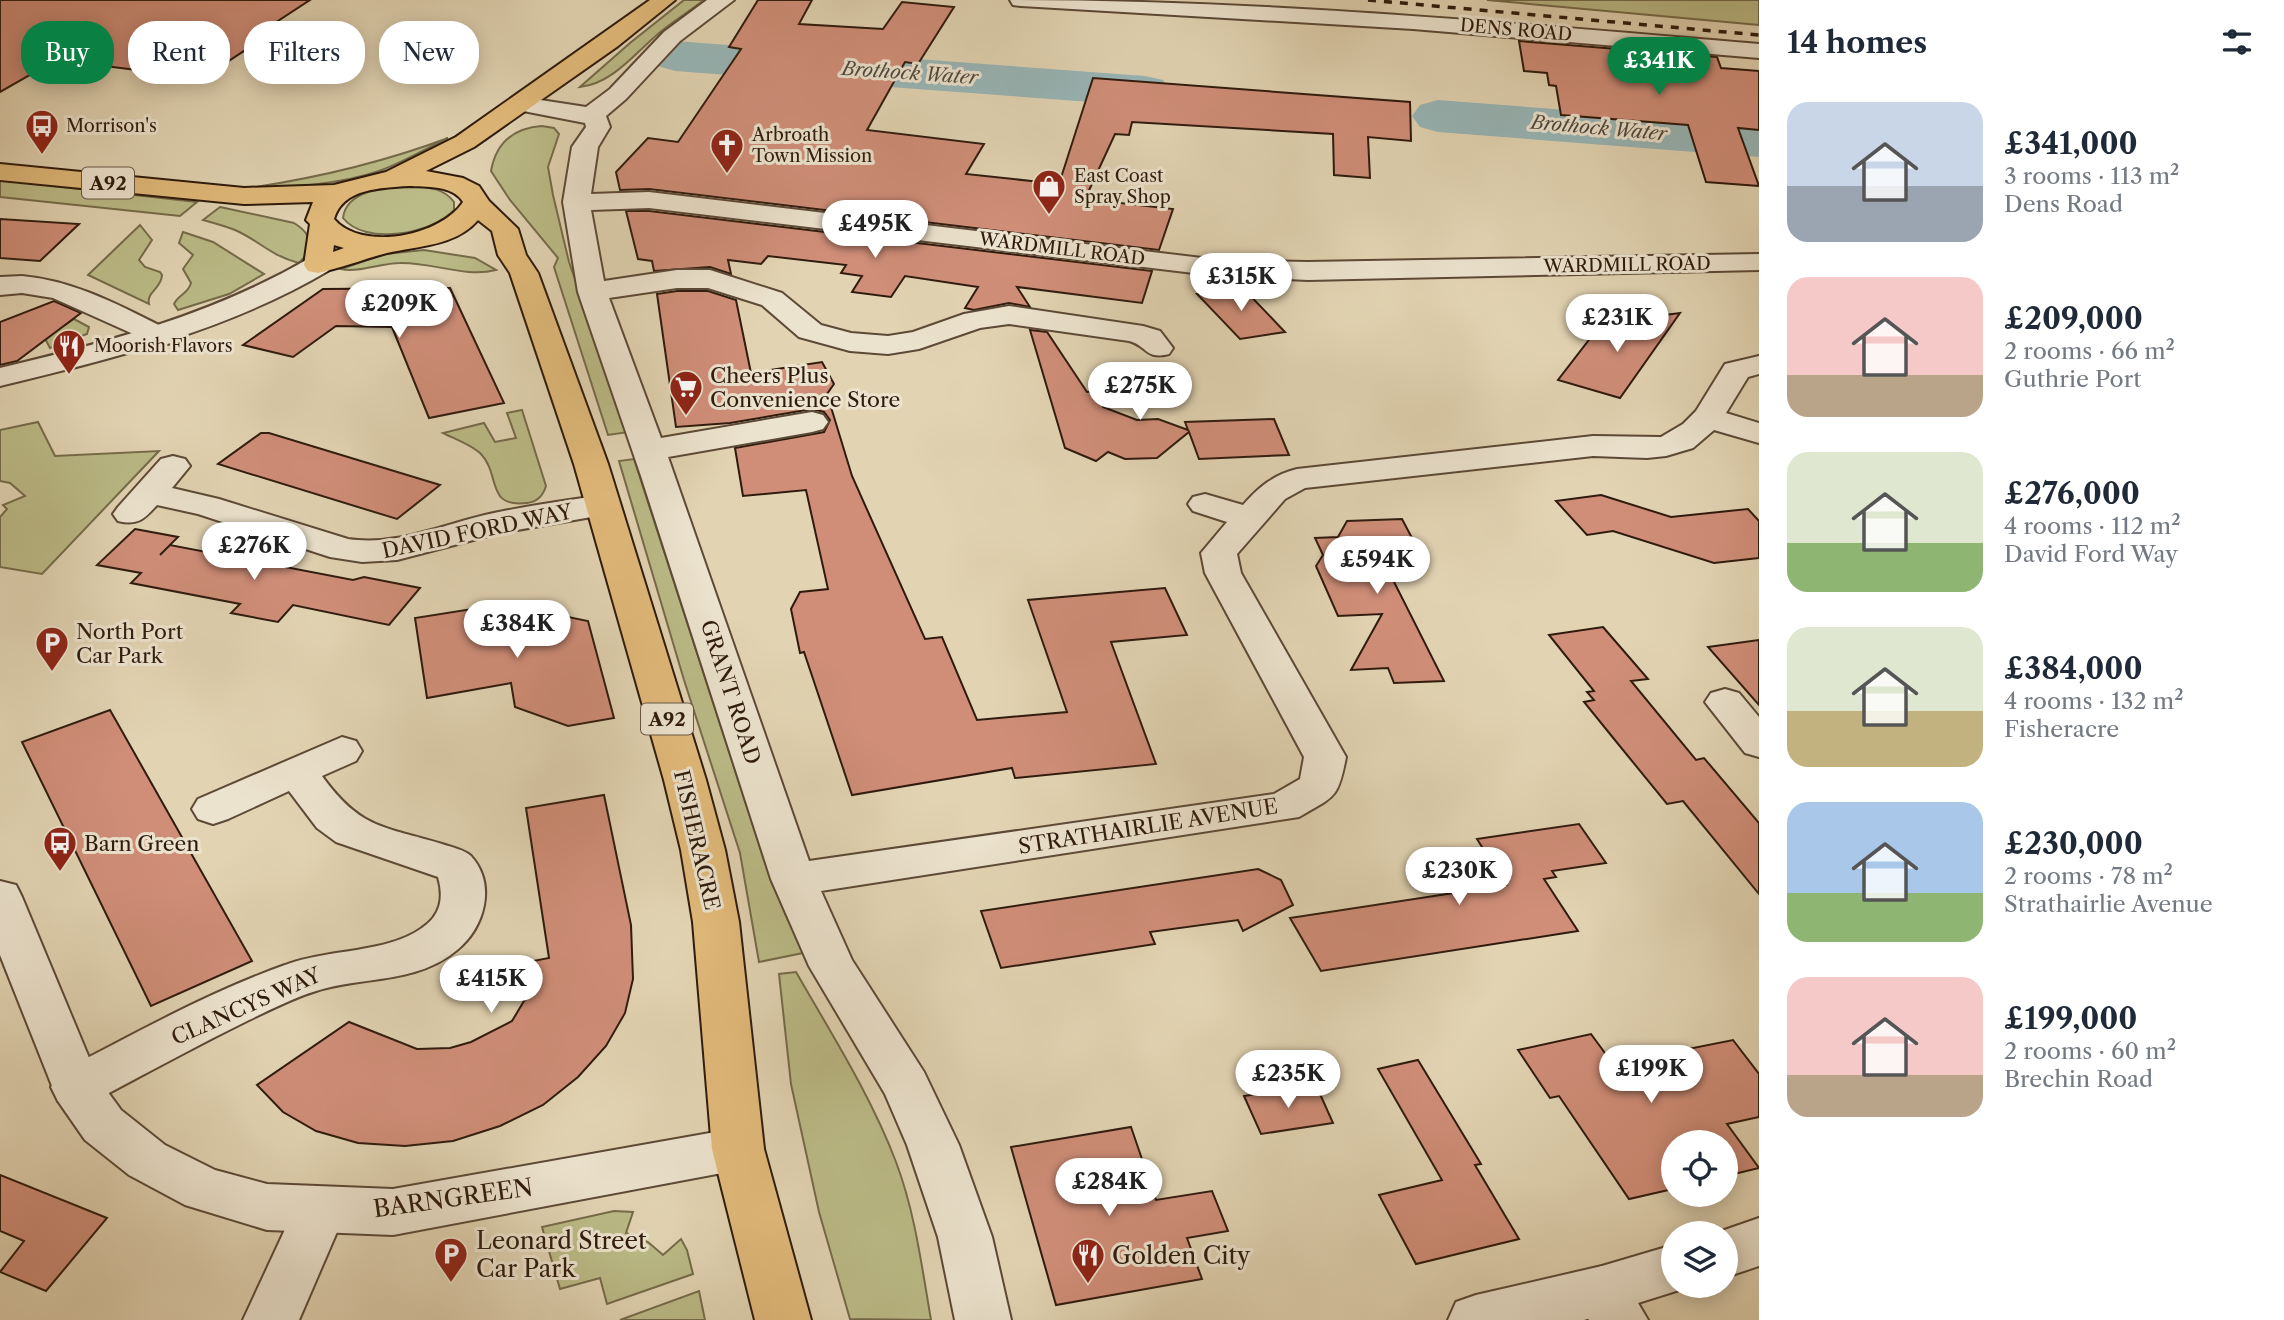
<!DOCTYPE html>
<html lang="en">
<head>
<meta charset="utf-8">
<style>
	:root { --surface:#fff; --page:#f6f6f7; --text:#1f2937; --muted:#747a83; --accent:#0b8043 }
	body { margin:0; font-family:"Libre Caslon Text",serif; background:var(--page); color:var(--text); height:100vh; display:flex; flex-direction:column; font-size:26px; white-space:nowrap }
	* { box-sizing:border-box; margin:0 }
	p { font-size:23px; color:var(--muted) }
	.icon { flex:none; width:38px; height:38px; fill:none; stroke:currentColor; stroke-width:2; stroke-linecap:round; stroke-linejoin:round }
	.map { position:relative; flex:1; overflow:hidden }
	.sheet { display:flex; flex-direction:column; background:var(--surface); width:525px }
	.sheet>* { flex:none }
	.guide { position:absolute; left:21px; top:21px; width:665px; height:63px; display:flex; gap:14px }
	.tools { position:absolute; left:1661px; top:1130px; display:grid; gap:14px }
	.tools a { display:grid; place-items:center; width:77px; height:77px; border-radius:50%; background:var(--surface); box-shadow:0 4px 18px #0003; font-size:35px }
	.price { position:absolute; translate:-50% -60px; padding:0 16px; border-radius:24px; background:#fff; color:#222; font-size:23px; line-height:46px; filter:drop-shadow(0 2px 4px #0008) }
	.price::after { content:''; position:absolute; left:50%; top:42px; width:21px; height:16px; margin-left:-10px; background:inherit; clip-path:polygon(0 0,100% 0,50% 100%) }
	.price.active { background:var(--accent); color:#fff }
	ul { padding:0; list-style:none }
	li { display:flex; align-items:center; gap:21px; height:175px; padding:0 28px }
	li span { display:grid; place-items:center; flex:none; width:196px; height:140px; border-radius:21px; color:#555 }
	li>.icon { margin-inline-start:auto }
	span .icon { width:84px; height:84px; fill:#fffc; stroke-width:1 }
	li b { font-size:30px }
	h2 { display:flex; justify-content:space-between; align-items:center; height:84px; padding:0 28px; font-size:30px }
	.pill { padding:0 24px; border-radius:28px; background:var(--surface); box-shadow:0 4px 18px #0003; font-size:24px; line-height:63px }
	.pill.active { background:var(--accent); color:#fff }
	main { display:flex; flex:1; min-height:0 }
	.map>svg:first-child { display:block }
</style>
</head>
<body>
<main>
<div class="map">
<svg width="1759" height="1320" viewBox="0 0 1759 1320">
	<rect width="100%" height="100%" fill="#e2d4b3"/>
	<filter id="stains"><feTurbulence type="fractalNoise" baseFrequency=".00286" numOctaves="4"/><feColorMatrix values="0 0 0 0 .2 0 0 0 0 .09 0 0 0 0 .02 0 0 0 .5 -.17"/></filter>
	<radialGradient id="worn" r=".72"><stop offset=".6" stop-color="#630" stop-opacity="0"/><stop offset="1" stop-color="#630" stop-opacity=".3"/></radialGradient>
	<g fill="#bbbb87" stroke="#756b4a" stroke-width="2">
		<path d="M684,0H704C691,10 677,19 664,29C638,49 615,83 580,87L630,43Z"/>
		<polygon points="1487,0 1759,0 1759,25"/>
		<path d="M542,126L554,128L559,134L548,167L553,195L569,262L629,432L608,435L554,267L558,258L510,200L491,171C496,143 514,128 542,126Z"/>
		<path d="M448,138C425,149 402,163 379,171C338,185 292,187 249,188C316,178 384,162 448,138Z"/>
		<polygon points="0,180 197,202 180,216 0,197"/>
		<path d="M409,186C426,187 443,187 454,202V210C432,234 365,246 343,218C346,190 387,187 409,186Z"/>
		<path d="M220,207L294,223C307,231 310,237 310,251L299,263C269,255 260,241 235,230C225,226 214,223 203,220Z"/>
		<path d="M140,225L152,240L139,260L145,267L160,272L162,275C162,288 146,292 149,304L88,275Z"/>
		<path d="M183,232L213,242L264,274L229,294L178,310L174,304C178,295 188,294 191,283L183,269L193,255L179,243Z"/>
		<path d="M424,250L475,258L496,270C465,278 432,262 400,263C381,263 358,273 341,269L385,254Z"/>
		<polygon points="74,319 89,327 87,334 50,348 41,331 65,325"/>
		<path d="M522,410L546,486C543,496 537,502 527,503C485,508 501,475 481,454C472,445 455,439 443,433L484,423L495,442L516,438L507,413Z"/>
		<polygon points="38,422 55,456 159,451 42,574 0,567 0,517 7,509 3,505 25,496 10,483 0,481 0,430"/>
		<polygon points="634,459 771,881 803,953 759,962 740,853 684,680 619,461"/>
		<path d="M796,972C831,1033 871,1096 896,1162C915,1212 922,1268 931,1320L850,1319L819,1212L791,1084L779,974Z"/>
		<polygon points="614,1211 633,1212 626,1233 648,1242 663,1255 681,1239 687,1250 693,1274 607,1304 600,1278 560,1289 542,1227"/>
		<polygon points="699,1291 705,1320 620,1320"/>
	</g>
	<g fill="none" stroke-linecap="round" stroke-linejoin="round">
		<g fill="#98b6b7" fill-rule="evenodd">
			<polygon points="675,41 1145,76 1163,80 1170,91 1163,102 1145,106 675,71 658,66 651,56 658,46"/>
			<polygon points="1438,100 1759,125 1759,157 1438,132 1420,127 1412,116 1420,105"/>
		</g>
	</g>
	<g fill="#d08e79" stroke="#2f1b0d" stroke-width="2">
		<polygon points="0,0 310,0 258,34 268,35 212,72 198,74 153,72 56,60 0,92"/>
		<polygon points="758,0 812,0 799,24 883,29 902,2 954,7 918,64 905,62 867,130 984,144 966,174 1059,184 1093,78 1410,102 1411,141 1368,137 1370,178 1334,175 1333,134 1132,122 1129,135 1115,134 1085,199 1173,209 1159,250 649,189 620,190 616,172 648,138 678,142 741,49 729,47"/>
		<polygon points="1519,41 1717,57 1721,68 1759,71 1759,130 1738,128 1759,186 1706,182 1688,125 1561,115 1556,86 1549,85 1547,73 1524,71"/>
		<polygon points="626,211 649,211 1152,271 1142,303 1017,287 1030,307 1009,303 974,310 965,308 978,287 905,276 891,297 852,292 862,276 841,273 846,265 768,256 761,264 728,260 731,274 710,267 654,271 652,261 638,259"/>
		<polygon points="0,219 79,224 40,261 0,258"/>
		<polygon points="1242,287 1285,332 1240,339 1197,294"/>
		<polygon points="450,288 504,403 429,418 392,327 336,326 293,357 243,345 323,289"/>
		<polygon points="677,291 708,291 736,300 751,373 822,362 834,384 827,394 852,476 925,639 942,637 977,720 1067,712 1028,600 1165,588 1187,635 1111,642 1156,764 1015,778 1012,768 852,795 804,652 800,653 791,609 800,592 828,589 806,490 743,496 735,448 824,432 830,420 824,412 812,409 730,423 676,427 657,294"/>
		<polygon points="54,301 81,313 17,361 0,365 0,322"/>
		<polygon points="1680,313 1620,398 1558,380 1602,323"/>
		<polygon points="1030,330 1047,332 1087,392 1098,391 1103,407 1137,420 1158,419 1188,430 1185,422 1274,419 1289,455 1199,459 1189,432 1157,458 1125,459 1108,452 1096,461 1065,448"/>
		<polygon points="261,433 269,433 440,485 397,519 218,464"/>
		<polygon points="1601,495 1671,517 1748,509 1759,521 1759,558 1714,563 1613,531 1587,535 1556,501"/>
		<polygon points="1402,519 1423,559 1385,564 1444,681 1394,683 1388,668 1351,670 1382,614 1338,616 1316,566 1323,555 1315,538 1338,537 1347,521"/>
		<polygon points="135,529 178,537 160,555 170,545 353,580 364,577 420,588 389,625 293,605 278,622 231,613 240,604 131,583 141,573 97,565"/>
		<polygon points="504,604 588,621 614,718 568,726 515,707 511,683 427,698 415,618"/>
		<polygon points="1603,627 1648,679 1631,681 1696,760 1704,758 1759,823 1759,894 1683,801 1667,804 1610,734 1584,702 1594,700 1587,692 1594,691 1549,635"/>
		<polygon points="1759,640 1759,705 1708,647"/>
		<polygon points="110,710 252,961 151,1006 22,742"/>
		<polygon points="604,795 631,925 633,979 625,1013 606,1046 578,1077 543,1105 500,1126 453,1141 405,1146 358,1143 316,1131 283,1112 257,1085 349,1022 417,1049 450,1048 471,1042 512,1021 530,991 533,961 549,958 526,808"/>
		<polygon points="1579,824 1606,863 1552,871 1556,877 1544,879 1578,931 1321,971 1290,918 1506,885 1477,839"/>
		<polygon points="1258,869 1281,880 1293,905 1243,931 1238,920 1150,932 1155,944 1001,968 981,911"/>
		<polygon points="1591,1034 1613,1064 1733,1040 1759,1074 1759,1117 1727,1124 1759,1168 1726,1176 1726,1143 1673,1143 1673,1189 1629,1199 1559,1096 1550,1098 1518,1050"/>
		<polygon points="1418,1060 1481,1164 1475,1165 1519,1239 1416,1264 1379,1195 1442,1180 1378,1069"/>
		<polygon points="1316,1085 1333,1123 1261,1134 1244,1096"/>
		<polygon points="1131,1127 1156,1200 1212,1191 1228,1231 1187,1238 1202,1279 1056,1305 1011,1147"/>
		<polygon points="0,1175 107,1218 46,1291 0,1272 24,1241 0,1231"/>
	</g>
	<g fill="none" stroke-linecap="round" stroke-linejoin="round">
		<defs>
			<g id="minor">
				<path d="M707,0H734L680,41L626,99L606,116L610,127L598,147L591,194L649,192L1219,260L1308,262L1759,254V270L1308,280L1219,276L649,208L591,210L604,281L677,270H710L782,293L821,325L851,333L888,336L913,332L964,314L1009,306L1143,326L1160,331L1173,348L1169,354C1145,360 1148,346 1129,341L1009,324L980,328L919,349L888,354L850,351L799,337L762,305L708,288H677L609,298L661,438L812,412L823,415L828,422L823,429L812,432L668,457L809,861L1274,794L1300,779L1304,757L1205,573L1201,553L1227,522L1193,511L1188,504L1193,497L1205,494L1243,505C1259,487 1273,475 1297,469L1593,436L1661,437L1683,424L1696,411L1725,364L1759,356V374L1748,377L1726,413L1759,423V443L1714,430L1693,448L1666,456L1647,458L1593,456L1305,488L1285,499L1237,554L1241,573L1346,757C1338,799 1335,796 1299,817L821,891L852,960L924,1072L959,1145L992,1237L1011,1320H955L938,1237L907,1145L885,1094L809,966L771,879L641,476L578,292L563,202L572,147L586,127L585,123L513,109L509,104L513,99L521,97L586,107L610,89L664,32Z"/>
				<path d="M1010,0C1261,0 1510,23 1759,44V58L1413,29L1021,6L1013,5Z"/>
				<path d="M22,276C77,281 122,307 171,331L175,337L171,343L160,346L53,298L22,293L0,295V277Z"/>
				<path d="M173,456L185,459L190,466L172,488L219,499L348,539C396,546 439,526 485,515C524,506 564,501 603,495L615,498L620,505L615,512L603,515L500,533L397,560L362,562L330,557L198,514L157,505C144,519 138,526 118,521L113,514L118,507L161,459Z"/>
				<polygon points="1725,689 1739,693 1759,717 1759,757 1745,753 1705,702 1711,693"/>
				<path d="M342,737L356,741L362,751L356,761L322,776C361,830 384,826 442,844C451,847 465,850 471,856C497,885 484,928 457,950C417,984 363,976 316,991C293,998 270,1010 249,1020C196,1046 145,1074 94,1101L76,1107L58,1101L51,1087L58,1073C133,1035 206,993 285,965C327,949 388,953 422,928C441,915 444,898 438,877L336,842L317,828L289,791L228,819L213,824L198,819L192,809L198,799Z"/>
				<polygon points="320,1188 339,1195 346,1211 299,1320 243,1320 301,1195"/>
				<polygon points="1602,1266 1621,1274 1648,1320 1589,1320 1575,1291 1583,1274"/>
			</g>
			<g id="tertiary">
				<path d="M318,257L328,259L332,265L328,271C226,331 114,358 0,386V368C108,342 211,315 308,259Z"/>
				<polygon points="0,881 16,885 22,897 97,1077 121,1110 165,1145 215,1170 267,1184 393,1189 738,1128 756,1134 764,1149 756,1164 738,1170 393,1235 267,1230 185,1205 129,1175 85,1140 58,1101 0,955"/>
				<polygon points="1759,1218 1759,1266 1726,1277 1726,1234 1713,1234"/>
				<polygon points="1673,1245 1673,1286 1692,1286 1584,1320 1448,1320 1456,1302 1476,1295 1602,1266"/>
			</g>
			<path id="primary" d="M650,0H675L618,46L474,147L426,171L463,178L479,186L489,201L518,229L526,255L538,273L608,464L706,780L725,850L739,922L764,1149L811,1320H755L712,1149L693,922L681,850L664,780L574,464L510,273L498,255L492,231L478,220C456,246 418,246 387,253C364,259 341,268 318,273L308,271L304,265L310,224L306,220L313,202L244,204L0,180V164L244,188L334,185L386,172L456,137ZM408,186C426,187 453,185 463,202C441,236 362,252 334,219C343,188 381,188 408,186ZM334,245L344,248L333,252Z"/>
		</defs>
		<use href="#minor" stroke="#5c4936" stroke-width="4"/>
		<use href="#tertiary" stroke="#5c4936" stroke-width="4"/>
		<use href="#primary" stroke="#2f1b0d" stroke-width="4"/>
		<use href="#minor" fill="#ece3ce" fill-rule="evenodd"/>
		<use href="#tertiary" fill="#ece3ce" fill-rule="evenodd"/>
		<use href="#primary" fill="#e1ba7a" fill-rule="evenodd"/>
		<polyline stroke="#2f1b0d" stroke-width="3.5" stroke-dasharray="8 8" stroke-linecap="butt" points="1368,0 1759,35"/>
	</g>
	<defs>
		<symbol id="bus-pin" viewBox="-11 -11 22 30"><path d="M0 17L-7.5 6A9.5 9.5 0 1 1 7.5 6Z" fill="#8f2418" stroke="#ece3ce"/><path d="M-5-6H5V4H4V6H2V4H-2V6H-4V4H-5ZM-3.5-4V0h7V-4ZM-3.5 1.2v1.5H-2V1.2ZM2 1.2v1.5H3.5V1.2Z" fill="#fff"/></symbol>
		<symbol id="church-pin" viewBox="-11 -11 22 30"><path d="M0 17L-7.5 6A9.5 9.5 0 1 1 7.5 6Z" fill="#8f2418" stroke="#ece3ce"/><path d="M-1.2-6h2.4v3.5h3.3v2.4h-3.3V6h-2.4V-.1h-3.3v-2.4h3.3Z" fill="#fff"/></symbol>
		<symbol id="shop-pin" viewBox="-11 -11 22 30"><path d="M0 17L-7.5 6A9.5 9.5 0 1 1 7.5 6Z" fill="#8f2418" stroke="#ece3ce"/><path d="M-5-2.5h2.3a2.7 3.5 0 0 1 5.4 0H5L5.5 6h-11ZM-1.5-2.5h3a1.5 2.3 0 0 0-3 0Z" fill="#fff"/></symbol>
		<symbol id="restaurant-pin" viewBox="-11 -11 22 30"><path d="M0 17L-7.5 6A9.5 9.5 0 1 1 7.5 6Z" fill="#8f2418" stroke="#ece3ce"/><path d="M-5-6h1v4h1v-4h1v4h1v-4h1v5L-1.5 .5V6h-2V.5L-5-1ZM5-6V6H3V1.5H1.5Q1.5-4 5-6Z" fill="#fff"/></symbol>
		<symbol id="supermarket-pin" viewBox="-11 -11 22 30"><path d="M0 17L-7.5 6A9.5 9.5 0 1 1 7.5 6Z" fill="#8f2418" stroke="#ece3ce"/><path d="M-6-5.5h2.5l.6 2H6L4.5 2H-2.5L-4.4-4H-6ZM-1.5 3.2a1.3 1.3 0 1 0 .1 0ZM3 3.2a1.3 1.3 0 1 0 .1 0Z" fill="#fff"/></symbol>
		<symbol id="parking-pin" viewBox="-11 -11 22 30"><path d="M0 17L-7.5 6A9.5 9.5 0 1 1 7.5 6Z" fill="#8f2418" stroke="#ece3ce"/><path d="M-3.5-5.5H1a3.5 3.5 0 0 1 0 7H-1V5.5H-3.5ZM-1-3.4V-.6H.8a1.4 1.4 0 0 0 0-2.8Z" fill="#fff"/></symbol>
	</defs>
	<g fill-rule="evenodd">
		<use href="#bus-pin" x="23" y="107" width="38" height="52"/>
		<use href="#church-pin" x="708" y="126" width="38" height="52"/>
		<use href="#shop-pin" x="1030" y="167" width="38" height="52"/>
		<use href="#restaurant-pin" x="50" y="327" width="38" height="52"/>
		<use href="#supermarket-pin" x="667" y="368" width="38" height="52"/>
		<use href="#parking-pin" x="33" y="624" width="38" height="52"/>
		<use href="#bus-pin" x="41" y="824" width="38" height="52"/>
		<use href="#parking-pin" x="432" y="1235" width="38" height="52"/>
		<use href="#restaurant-pin" x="1069" y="1236" width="38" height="52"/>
	</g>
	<g text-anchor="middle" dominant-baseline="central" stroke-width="6" stroke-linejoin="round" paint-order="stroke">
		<g font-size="18" fill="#2f1b0d" stroke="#ece3ce">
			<text transform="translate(1516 30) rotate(5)">DENS ROAD</text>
			<text transform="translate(1062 249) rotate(7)">WARDMILL ROAD</text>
			<text transform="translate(1627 265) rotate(-1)">WARDMILL ROAD</text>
		</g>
		<g font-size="18" fill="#2f1b0d" stroke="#ece3ce" text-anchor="start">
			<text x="66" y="126">Morrison's</text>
			<text x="752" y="135">Arbroath<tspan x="752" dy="21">Town Mission</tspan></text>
			<text x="1074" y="176">East Coast<tspan x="1074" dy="21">Spray Shop</tspan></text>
			<text x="94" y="346">Moorish Flavors</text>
		</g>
		<g font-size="19" font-style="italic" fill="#4e4a40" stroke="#ece3ce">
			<text transform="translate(910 73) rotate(4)">Brothock Water</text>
			<text transform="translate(1599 128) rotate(5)">Brothock Water</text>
		</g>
		<g fill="#ece3ce" stroke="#685747" stroke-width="2">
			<rect x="82" y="167.5" width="52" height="31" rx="5"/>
			<rect x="641" y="703.5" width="52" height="31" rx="5"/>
		</g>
		<g font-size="19" font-weight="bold" fill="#2f1b0d">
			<text x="108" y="183">A92</text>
			<text x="667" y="719">A92</text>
		</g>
		<g font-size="21" fill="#2f1b0d" stroke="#ece3ce" text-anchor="start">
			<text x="710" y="375">Cheers Plus<tspan x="710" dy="24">Convenience Store</tspan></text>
			<text x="76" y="631">North Port<tspan x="76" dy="24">Car Park</tspan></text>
			<text x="84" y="843">Barn Green</text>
		</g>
		<g font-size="21" fill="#2f1b0d" stroke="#ece3ce">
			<text transform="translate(477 531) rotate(-12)">DAVID FORD WAY</text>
			<text transform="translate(731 692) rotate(72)">GRANT ROAD</text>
			<text transform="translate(1148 826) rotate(-9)">STRATHAIRLIE AVENUE</text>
			<text transform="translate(697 840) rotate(77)">FISHERACRE</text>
			<text transform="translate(246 1006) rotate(-24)">CLANCYS WAY</text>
		</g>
		<g font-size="24" fill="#2f1b0d" stroke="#ece3ce">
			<text transform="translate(453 1198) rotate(-8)">BARNGREEN</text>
		</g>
		<g font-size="24" fill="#2f1b0d" stroke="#ece3ce" text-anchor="start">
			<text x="476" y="1240">Leonard Street<tspan x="476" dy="28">Car Park</tspan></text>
			<text x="1112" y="1255">Golden City</text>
		</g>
	</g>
	<rect width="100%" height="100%" filter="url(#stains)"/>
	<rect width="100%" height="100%" fill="url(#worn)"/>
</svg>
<div class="tools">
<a><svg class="icon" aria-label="locate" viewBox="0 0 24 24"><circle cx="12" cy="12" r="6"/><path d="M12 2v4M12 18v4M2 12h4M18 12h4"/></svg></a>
<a><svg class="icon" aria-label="layers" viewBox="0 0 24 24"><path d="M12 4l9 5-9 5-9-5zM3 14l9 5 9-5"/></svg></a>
</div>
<b class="price active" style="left:1659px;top:97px">£341K</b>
<b class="price" style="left:875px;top:260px">£495K</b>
<b class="price" style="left:1241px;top:313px">£315K</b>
<b class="price" style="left:399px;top:340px">£209K</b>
<b class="price" style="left:1617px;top:354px">£231K</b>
<b class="price" style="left:1140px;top:422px">£275K</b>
<b class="price" style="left:254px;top:582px">£276K</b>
<b class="price" style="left:1377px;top:596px">£594K</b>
<b class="price" style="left:517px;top:660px">£384K</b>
<b class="price" style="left:1459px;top:907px">£230K</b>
<b class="price" style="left:491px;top:1015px">£415K</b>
<b class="price" style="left:1651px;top:1105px">£199K</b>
<b class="price" style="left:1288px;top:1110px">£235K</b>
<b class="price" style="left:1109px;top:1218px">£284K</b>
<div class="guide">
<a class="pill active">Buy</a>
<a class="pill">Rent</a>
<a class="pill">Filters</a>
<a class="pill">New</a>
</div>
</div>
<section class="sheet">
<h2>14 homes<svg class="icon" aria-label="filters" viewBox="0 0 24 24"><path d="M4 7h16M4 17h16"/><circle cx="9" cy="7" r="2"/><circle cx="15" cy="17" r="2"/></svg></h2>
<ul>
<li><span style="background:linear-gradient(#c9d6e8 60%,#9aa5b1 0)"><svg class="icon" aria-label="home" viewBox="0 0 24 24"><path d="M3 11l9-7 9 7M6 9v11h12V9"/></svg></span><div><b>£341,000</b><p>3 rooms · 113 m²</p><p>Dens Road</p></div></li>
<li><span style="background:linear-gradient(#f6c9c9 70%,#b9a48a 0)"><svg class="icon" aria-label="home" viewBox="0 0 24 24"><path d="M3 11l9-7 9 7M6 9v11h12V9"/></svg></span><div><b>£209,000</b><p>2 rooms · 66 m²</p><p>Guthrie Port</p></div></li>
<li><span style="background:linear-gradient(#dfe7d0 65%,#8fb573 0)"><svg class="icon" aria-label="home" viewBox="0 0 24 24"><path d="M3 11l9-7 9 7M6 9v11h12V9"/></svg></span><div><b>£276,000</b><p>4 rooms · 112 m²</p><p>David Ford Way</p></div></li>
<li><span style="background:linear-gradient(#dfe7d0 60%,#c2b280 0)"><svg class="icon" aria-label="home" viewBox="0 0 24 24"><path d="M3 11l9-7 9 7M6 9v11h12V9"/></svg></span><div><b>£384,000</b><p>4 rooms · 132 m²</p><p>Fisheracre</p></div></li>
<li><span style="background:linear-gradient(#a9c7e8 65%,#8fb573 0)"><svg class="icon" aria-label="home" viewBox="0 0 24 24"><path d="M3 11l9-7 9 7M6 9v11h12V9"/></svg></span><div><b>£230,000</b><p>2 rooms · 78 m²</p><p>Strathairlie Avenue</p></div></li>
<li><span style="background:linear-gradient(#f6c9c9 70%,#b9a48a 0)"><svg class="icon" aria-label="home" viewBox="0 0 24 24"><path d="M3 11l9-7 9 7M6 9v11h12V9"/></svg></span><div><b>£199,000</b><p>2 rooms · 60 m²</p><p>Brechin Road</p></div></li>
</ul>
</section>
</main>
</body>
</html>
